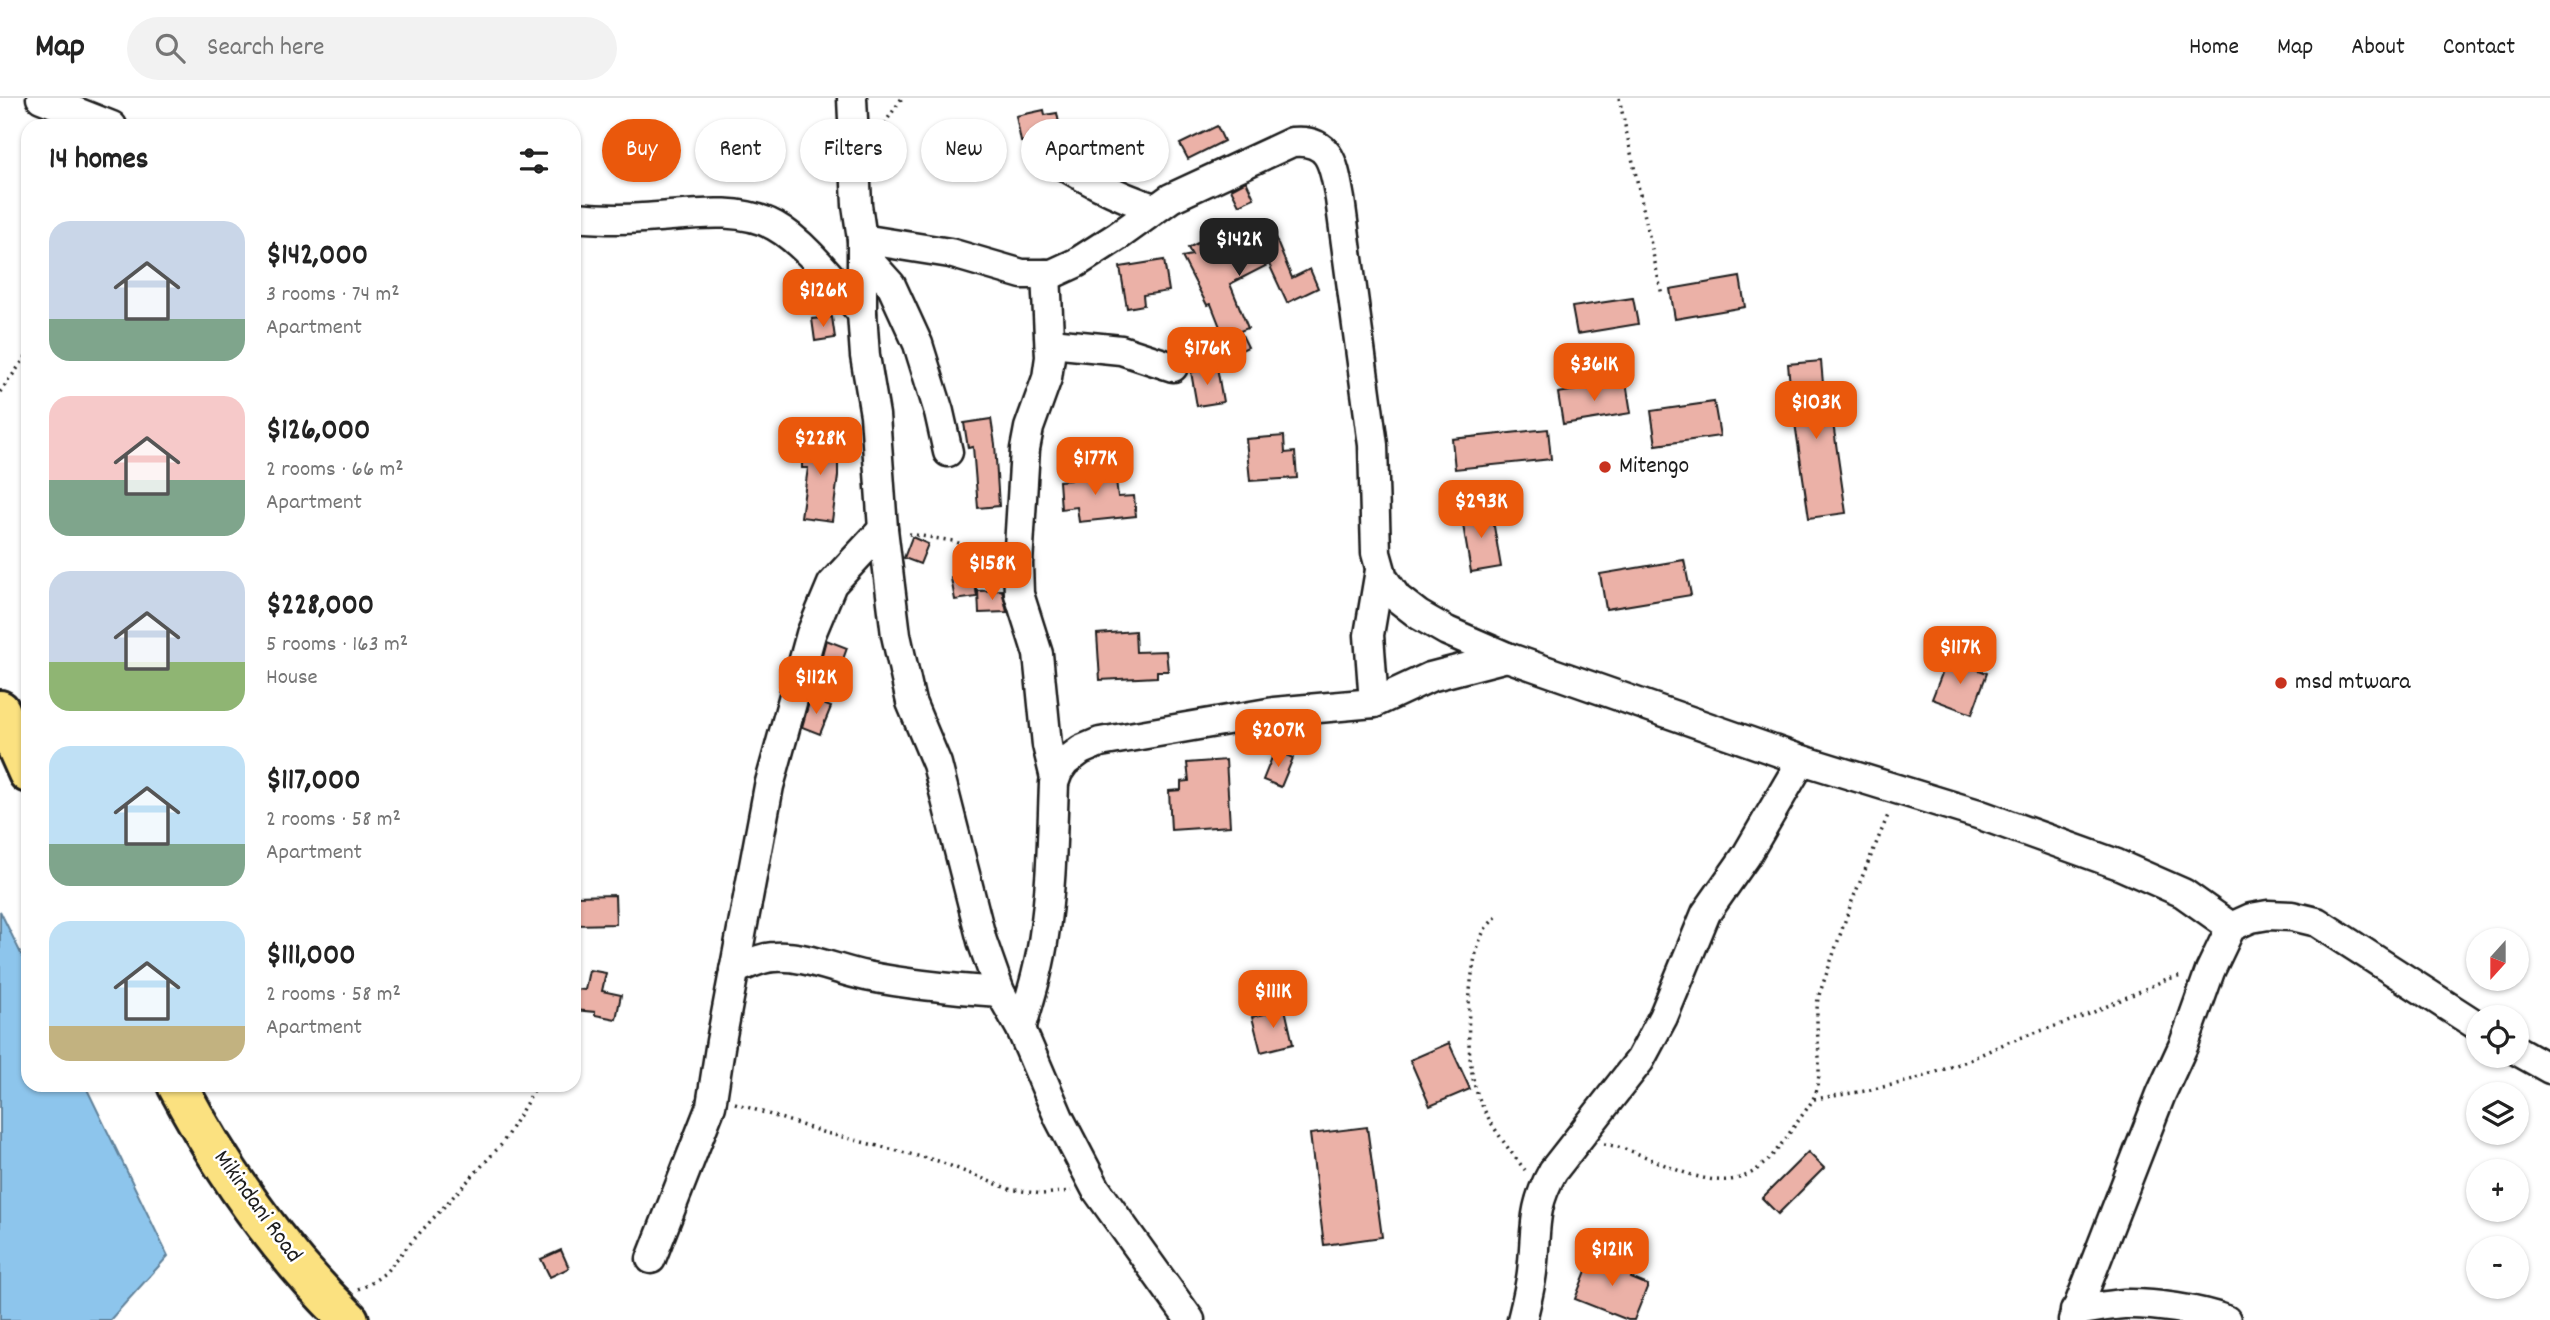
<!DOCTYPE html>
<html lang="en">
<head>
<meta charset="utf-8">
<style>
	:root { --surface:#fff; --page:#f2f2f2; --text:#222; --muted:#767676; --line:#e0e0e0; --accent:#ea580c }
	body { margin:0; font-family:Dekko,sans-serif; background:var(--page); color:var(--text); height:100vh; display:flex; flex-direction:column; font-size:26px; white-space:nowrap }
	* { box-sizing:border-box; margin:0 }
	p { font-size:23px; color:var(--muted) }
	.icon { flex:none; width:38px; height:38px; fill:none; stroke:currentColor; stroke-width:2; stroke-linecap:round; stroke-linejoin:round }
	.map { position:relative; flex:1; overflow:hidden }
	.side { position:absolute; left:21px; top:21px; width:560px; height:973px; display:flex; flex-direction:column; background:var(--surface); border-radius:21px; box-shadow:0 2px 5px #0004 }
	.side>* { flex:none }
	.guide { position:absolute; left:602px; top:21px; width:665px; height:63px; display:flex; gap:14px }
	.needle { width:46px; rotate:201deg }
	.controls { position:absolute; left:2466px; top:830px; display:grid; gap:14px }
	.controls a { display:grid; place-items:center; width:63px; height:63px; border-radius:50%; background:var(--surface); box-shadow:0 2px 5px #0004; font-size:35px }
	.price { position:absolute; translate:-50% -60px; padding:0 16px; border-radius:14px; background:var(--accent); color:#fff; font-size:23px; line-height:46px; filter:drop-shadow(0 2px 4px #0008) }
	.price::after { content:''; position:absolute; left:50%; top:42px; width:21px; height:16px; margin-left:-10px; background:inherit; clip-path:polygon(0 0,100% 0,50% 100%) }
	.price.on { background:#222; color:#fff }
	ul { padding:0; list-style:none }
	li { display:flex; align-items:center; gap:21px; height:175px; padding:0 28px }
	li span { display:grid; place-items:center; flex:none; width:196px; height:140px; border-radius:21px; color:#555 }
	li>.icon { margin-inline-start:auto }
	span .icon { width:84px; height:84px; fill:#fffc; stroke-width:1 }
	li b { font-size:30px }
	h2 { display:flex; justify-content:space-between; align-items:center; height:84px; padding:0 28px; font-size:30px }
	.pill { padding:0 24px; border-radius:32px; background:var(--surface); box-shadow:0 2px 5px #0004; font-size:24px; line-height:63px }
	.pill.on { background:var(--accent); color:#fff }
	header { display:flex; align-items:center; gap:42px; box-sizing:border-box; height:98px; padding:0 35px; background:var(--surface); border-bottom:2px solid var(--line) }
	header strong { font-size:33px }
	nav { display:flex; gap:38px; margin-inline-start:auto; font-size:24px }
	.search { width:490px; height:63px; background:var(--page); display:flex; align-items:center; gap:18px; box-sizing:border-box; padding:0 24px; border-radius:38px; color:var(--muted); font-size:26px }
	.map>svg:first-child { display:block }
</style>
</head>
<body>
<header>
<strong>Map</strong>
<div class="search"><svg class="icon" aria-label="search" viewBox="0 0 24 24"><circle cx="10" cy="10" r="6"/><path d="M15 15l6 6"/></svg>Search here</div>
<nav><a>Home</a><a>Map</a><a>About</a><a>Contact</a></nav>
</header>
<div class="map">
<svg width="2550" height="1222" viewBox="0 0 2550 1222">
	<rect width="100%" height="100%" fill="#fff"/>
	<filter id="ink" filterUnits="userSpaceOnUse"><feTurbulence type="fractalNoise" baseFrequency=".0143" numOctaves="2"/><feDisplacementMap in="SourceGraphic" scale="14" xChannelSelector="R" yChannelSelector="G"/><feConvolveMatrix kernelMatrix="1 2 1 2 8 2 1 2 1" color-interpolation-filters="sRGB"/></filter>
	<g filter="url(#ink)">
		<polygon fill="#8dc5ec" stroke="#608199" stroke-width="2" points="0,813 28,870 28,987 85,987 168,1158 110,1222 0,1222"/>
		<g fill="#ebb1a7" stroke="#1c1c1c" stroke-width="2">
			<polygon points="1044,12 1045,17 1057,15 1061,35 1021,44 1016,18"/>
			<polygon points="1217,28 1224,43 1188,61 1180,46"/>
			<polygon points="1246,83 1254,100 1239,107 1231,91"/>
			<polygon points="1232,127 1245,151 1275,139 1292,180 1310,171 1318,190 1287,205 1269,166 1230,186 1248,230 1240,233 1248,249 1231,257 1211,206 1207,207 1182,159 1192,157 1188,150"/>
			<polygon points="1164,162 1169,193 1143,197 1144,207 1127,210 1120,169"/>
			<polygon points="1740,179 1745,209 1675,221 1670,191"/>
			<polygon points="1633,200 1638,226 1577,236 1572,209"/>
			<polygon points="832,219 835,240 815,243 812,221"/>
			<polygon points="1821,263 1826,319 1832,318 1846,415 1809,420 1791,298 1788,266"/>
			<polygon points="1217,269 1223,304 1197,308 1191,274"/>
			<polygon points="1626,284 1631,315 1563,326 1558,295"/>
			<polygon points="1714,304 1720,338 1656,347 1651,313"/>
			<polygon points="991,321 995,346 999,408 978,410 973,349 968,350 964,325"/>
			<polygon points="1548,331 1551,361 1455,371 1452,341"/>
			<polygon points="1284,338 1285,355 1295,354 1297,380 1250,383 1246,341"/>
			<polygon points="802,340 838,341 838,378 832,423 801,419 808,370 802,370"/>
			<polygon points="1111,373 1112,383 1116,382 1118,399 1134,398 1136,418 1079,424 1077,409 1061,411 1059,383 1070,382 1070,377"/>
			<polygon points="1491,411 1501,469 1471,474 1461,415"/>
			<polygon points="912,439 928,446 920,466 904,460"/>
			<polygon points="1684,462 1691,497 1606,511 1600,476"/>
			<polygon points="974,476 977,499 955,502 951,480"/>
			<polygon points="1002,492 1007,514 979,515 978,493"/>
			<polygon points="1135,533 1136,554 1166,553 1168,573 1157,573 1157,579 1100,582 1097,536"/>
			<polygon points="826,542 847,550 838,575 819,568"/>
			<polygon points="1948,560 1987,575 1972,616 1932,601"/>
			<polygon points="810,601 831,609 820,636 802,629"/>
			<polygon points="1275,652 1293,660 1281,689 1263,682"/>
			<polygon points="1226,662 1230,728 1171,732 1169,693 1181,692 1181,684 1189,683 1187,665"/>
			<polygon points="615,797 616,826 574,827 574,798"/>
			<polygon points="589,872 606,875 602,893 621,897 616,921 595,917 595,914 574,912 574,891 585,892"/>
			<polygon points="1285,911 1293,946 1261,954 1252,919"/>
			<polygon points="1449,945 1470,991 1430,1008 1410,962"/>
			<polygon points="1367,1029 1382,1139 1324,1147 1310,1036"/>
			<polygon points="1808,1054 1824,1070 1778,1116 1762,1100"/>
			<polygon points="561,1152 569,1170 550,1179 541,1161"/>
			<polygon points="1593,1155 1635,1171 1631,1180 1648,1187 1634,1222 1628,1222 1575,1201"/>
		</g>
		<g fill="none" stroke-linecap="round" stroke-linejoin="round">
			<defs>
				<g id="minor">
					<polyline points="41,0 112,28"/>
					<polyline points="852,0 857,107 862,141 862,215 865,258 875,317 883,431 896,537 911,604 937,666 982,843 1000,894 1021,931 1059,1020 1096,1091 1190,1222"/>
					<path d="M1045,56C1082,79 1113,97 1154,110"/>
					<path d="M574,119C597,121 620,122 643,120C685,118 737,107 775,128C807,146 837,188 862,215"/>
					<path d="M862,141L950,155L1022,176H1052L1076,165L1118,138L1171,100L1292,44C1332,40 1334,69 1340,101L1373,347L1376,455L1383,480L1397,500L1419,517L1447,533L1507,559L1802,662L1978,716L2117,766L2183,795L2231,829"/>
					<polyline points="863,156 891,187 918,246 939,314 948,354"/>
					<polyline points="1046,176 1050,259 1047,280 1029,330 1025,351 1018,466 1019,496 1038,556 1047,647 1055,680"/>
					<polyline points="1051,245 1121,252 1173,269"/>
					<polyline points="1374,605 1369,537 1380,472"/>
					<path d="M734,872C747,867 761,859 775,859C805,857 836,872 866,878C910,887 955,891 1000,894"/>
					<path d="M1021,931C1030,900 1040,869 1044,837C1052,786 1052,736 1054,685L1058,674L1065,664L1081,652L1100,644L1274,614L1374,605L1430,579L1507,559"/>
					<polyline points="2516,952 2550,971"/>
					<polyline points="651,1161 711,1008 721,943 769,688 811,536 832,486 883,431"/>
					<path d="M2075,1213C2091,1211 2108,1207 2124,1206C2153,1205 2199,1212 2226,1222"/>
					<path d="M1522,1222C1526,1206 1530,1190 1532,1174C1537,1132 1531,1112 1553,1073L1640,962L1663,919L1706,815L1746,758L1802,662"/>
					<polyline points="2073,1222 2161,996 2184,946 2210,873 2231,829 2251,820 2268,817 2292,818 2317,824 2478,928"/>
				</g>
				<g id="highway">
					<polyline points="0,612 28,675"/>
					<path d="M177,987C222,1072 280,1155 349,1222"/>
				</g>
			</defs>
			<use href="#minor" stroke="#1c1c1c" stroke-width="33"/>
			<use href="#highway" stroke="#1c1c1c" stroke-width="44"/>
			<g stroke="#1c1c1c" stroke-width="3.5" stroke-dasharray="2 5" stroke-linecap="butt">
				<polyline points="1619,0 1662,197"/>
				<polyline points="881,47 887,22 902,0"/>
				<polyline points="0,294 28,256"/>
				<polyline points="909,436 953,443 996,459"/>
				<path d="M1496,819C1492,824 1485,829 1483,835C1466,869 1464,960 1477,995C1487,1023 1506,1048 1525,1072"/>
				<polyline points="1814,1001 1865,993 1914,982 1967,963 2008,944 2085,918 2167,881 2183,878"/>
				<polyline points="735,1005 822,1034 938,1063 1009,1091 1042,1096 1071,1093"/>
				<path d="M1604,1046C1643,1052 1676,1078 1716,1082C1758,1086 1777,1052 1798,1023C1805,1013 1814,1003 1817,991C1823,962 1814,930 1818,900L1852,803L1889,715"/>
				<polyline points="358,1191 370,1186 385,1175 414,1141 502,1046 537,987"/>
			</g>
			<use href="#minor" stroke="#fff" stroke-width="28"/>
			<use href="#highway" stroke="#fbe180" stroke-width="38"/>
		</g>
	</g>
	<g fill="#c8321e" stroke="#fff" stroke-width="2.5">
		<circle cx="1605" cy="369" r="7"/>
		<circle cx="2281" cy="585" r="7"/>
	</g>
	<g text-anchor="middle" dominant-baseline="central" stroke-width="5" stroke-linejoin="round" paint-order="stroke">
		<g font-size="24" fill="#1c1c1c" stroke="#fff" text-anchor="start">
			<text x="1619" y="369">Mitengo</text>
			<text x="2295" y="585">msd mtwara</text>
		</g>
		<g font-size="24" fill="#1c1c1c" stroke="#fff">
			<text transform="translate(257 1109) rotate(54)">Mikindani Road</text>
		</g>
	</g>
</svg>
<div class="controls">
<a><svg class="needle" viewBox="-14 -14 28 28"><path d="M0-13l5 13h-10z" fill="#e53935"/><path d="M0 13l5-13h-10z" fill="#767676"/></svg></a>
<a><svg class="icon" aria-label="locate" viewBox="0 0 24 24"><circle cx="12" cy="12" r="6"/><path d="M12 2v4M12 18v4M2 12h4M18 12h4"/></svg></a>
<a><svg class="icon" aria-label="layers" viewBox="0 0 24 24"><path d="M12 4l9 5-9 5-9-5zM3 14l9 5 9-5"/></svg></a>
<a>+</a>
<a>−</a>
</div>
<b class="price on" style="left:1239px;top:180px">$142K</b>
<b class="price" style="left:823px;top:231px">$126K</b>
<b class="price" style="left:1207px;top:289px">$176K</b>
<b class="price" style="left:1594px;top:305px">$361K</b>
<b class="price" style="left:1816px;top:343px">$103K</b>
<b class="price" style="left:820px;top:379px">$228K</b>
<b class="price" style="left:1095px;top:399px">$177K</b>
<b class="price" style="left:1481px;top:442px">$293K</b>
<b class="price" style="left:992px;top:504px">$158K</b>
<b class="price" style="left:1960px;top:588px">$117K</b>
<b class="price" style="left:816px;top:618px">$112K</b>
<b class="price" style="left:1278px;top:671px">$207K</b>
<b class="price" style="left:1273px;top:932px">$111K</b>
<b class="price" style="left:1612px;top:1190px">$121K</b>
<div class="guide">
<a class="pill on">Buy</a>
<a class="pill">Rent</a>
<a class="pill">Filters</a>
<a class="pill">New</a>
<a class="pill">Apartment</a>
</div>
<section class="side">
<h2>14 homes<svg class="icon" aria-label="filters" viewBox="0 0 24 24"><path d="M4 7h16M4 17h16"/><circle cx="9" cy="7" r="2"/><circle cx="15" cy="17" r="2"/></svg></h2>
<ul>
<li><span style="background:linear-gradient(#c9d6e8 70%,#7fa58c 0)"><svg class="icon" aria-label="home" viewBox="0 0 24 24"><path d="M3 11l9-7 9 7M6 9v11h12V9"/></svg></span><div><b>$142,000</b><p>3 rooms · 74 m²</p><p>Apartment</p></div></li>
<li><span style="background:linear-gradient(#f6c9c9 60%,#7fa58c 0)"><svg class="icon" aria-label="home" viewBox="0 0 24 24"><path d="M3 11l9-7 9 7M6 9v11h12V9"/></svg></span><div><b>$126,000</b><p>2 rooms · 66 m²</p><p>Apartment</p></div></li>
<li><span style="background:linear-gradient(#c9d6e8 65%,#8fb573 0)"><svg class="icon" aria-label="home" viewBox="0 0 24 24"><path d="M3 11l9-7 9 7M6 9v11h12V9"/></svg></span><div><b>$228,000</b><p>5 rooms · 163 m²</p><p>House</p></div></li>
<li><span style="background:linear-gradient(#bfe0f5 70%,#7fa58c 0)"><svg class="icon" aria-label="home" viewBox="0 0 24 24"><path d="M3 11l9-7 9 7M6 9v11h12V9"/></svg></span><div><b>$117,000</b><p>2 rooms · 58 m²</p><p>Apartment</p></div></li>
<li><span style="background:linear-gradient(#bfe0f5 75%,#c2b280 0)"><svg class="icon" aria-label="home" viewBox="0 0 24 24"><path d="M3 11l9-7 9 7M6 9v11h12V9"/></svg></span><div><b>$111,000</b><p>2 rooms · 58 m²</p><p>Apartment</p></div></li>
</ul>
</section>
</div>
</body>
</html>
